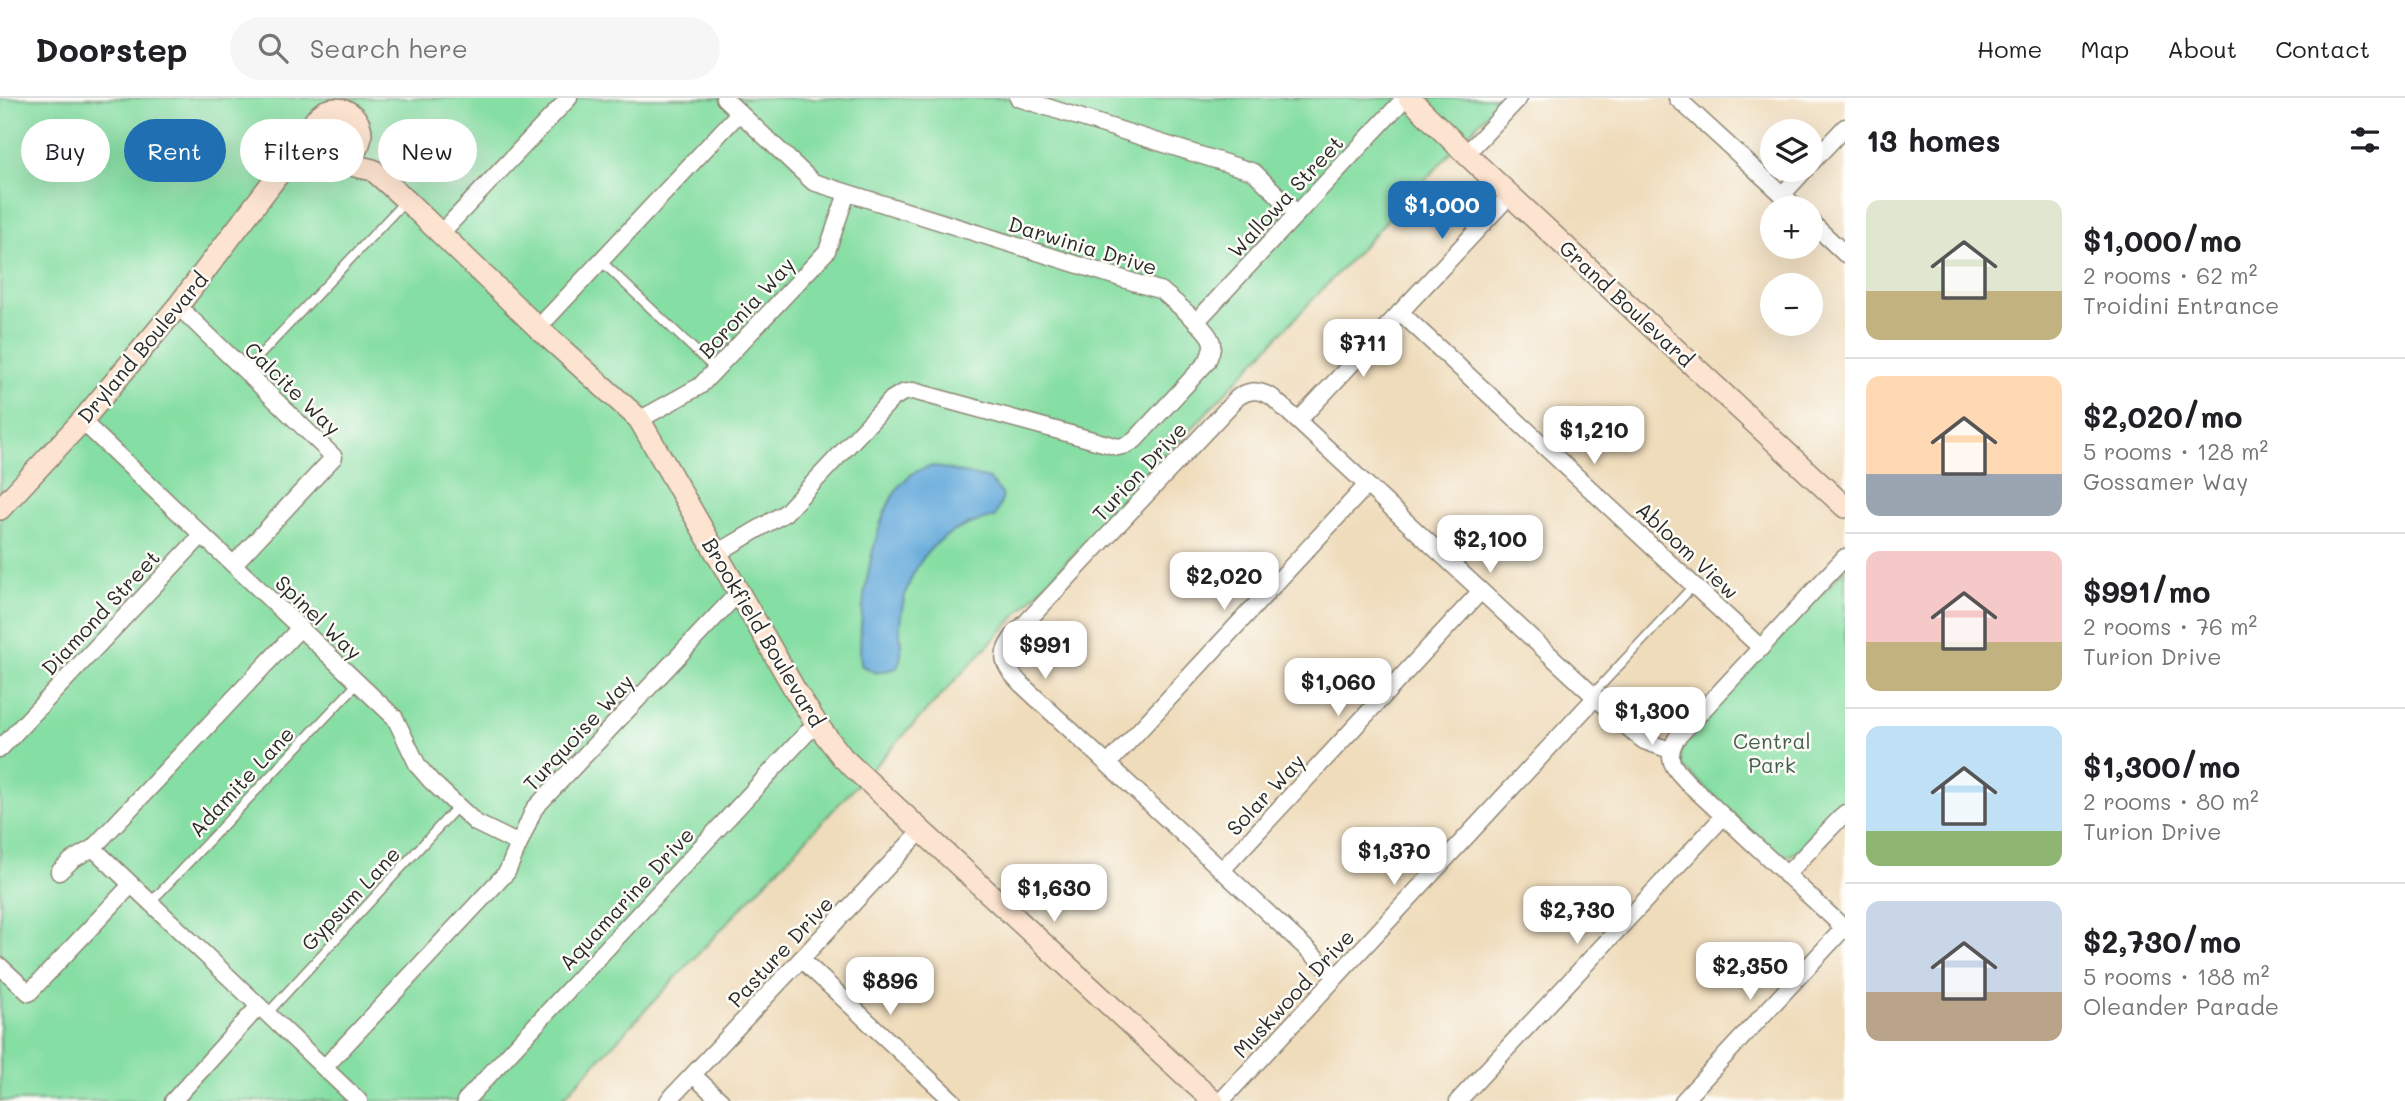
<!DOCTYPE html>
<html lang="en">
<head>
<meta charset="utf-8">
<style>
	:root { --surface:#fff; --page:#f6f6f6; --text:#202124; --muted:#757577; --line:#e0e0e0; --accent:#1f6fb2 }
	body { margin:0; font-family:Mali,sans-serif; background:var(--page); color:var(--text); height:100vh; display:flex; flex-direction:column; font-size:26px; white-space:nowrap }
	* { box-sizing:border-box; margin:0 }
	p { font-size:23px; color:var(--muted) }
	.icon { flex:none; width:38px; height:38px; fill:none; stroke:currentColor; stroke-width:2; stroke-linecap:round; stroke-linejoin:round }
	.map { position:relative; flex:1; overflow:hidden }
	.drawer { display:flex; flex-direction:column; background:var(--surface); width:560px }
	.drawer>* { flex:none }
	.banner { position:absolute; left:21px; top:21px; width:665px; height:63px; display:flex; gap:14px }
	.buttons { position:absolute; left:1760px; top:21px; display:grid; gap:14px }
	.buttons a { display:grid; place-items:center; width:63px; height:63px; border-radius:50%; background:var(--surface); box-shadow:0 7px 28px #0002; font-size:35px }
	.price { position:absolute; translate:-50% -60px; padding:0 16px; border-radius:14px; background:#fff; color:#222; font-size:23px; line-height:46px; filter:drop-shadow(0 2px 4px #0008) }
	.price::after { content:''; position:absolute; left:50%; top:42px; width:21px; height:16px; margin-left:-10px; background:inherit; clip-path:polygon(0 0,100% 0,50% 100%) }
	.price.on { background:var(--accent); color:#fff }
	ul { padding:0; list-style:none }
	li { display:flex; align-items:center; gap:21px; height:175px; padding:0 21px }
	li+li { border-top:2px solid var(--line) }
	li span { display:grid; place-items:center; flex:none; width:196px; height:140px; border-radius:14px; color:#555 }
	li>.icon { margin-inline-start:auto }
	span .icon { width:84px; height:84px; fill:#fffc; stroke-width:1 }
	li b { font-size:30px }
	h2 { display:flex; justify-content:space-between; align-items:center; height:84px; padding:0 21px; font-size:30px }
	.tag { padding:0 24px; border-radius:32px; background:var(--surface); box-shadow:0 7px 28px #0002; font-size:24px; line-height:63px }
	.tag.on { background:var(--accent); color:#fff }
	header { display:flex; align-items:center; gap:42px; box-sizing:border-box; height:98px; padding:0 35px; background:var(--surface); border-bottom:2px solid var(--line) }
	header strong { font-size:33px }
	nav { display:flex; gap:38px; margin-inline-start:auto; font-size:24px }
	.search { width:490px; height:63px; background:var(--page); display:flex; align-items:center; gap:18px; box-sizing:border-box; padding:0 24px; border-radius:38px; color:var(--muted); font-size:26px }
	main { display:flex; flex:1; min-height:0 }
	.map>svg:first-child { display:block }
</style>
</head>
<body>
<header>
<strong>Doorstep</strong>
<div class="search"><svg class="icon" aria-label="search" viewBox="0 0 24 24"><circle cx="10" cy="10" r="6"/><path d="M15 15l6 6"/></svg>Search here</div>
<nav><a>Home</a><a>Map</a><a>About</a><a>Contact</a></nav>
</header>
<main>
<div class="map">
<svg width="1845" height="1003" viewBox="0 0 1845 1003">
	<rect width="100%" height="100%" fill="#fdfcf7"/>
	<filter id="ink" filterUnits="userSpaceOnUse"><feTurbulence type="fractalNoise" baseFrequency=".0143" numOctaves="2"/><feDisplacementMap in="SourceGraphic" scale="14" xChannelSelector="R" yChannelSelector="G"/><feConvolveMatrix kernelMatrix="1 2 1 2 8 2 1 2 1" color-interpolation-filters="sRGB"/></filter>
	<filter id="wash" filterUnits="userSpaceOnUse"><feTurbulence type="fractalNoise" baseFrequency=".00686" numOctaves="4" result="noise"/><feDisplacementMap in="SourceGraphic" scale="28" xChannelSelector="R" yChannelSelector="G"/><feGaussianBlur stdDeviation="1.57" result="paint"/><feColorMatrix in="noise" values="0 0 0 0 0 0 0 0 0 0 0 0 0 0 0 0 0 1.4 0 .05"/><feComposite in="paint" operator="in"/></filter>
	<g filter="url(#wash)">
		<rect width="100%" height="100%" fill="#efdcbb"/>
		<g fill="#85dea3" stroke="#588467" stroke-width="2">
			<polygon points="0,0 1502,0 560,1003 0,1003"/>
			<path d="M1845,470V703L1800,751C1791,759 1783,760 1772,753L1683,669L1680,654L1683,645Z"/>
		</g>
		<path fill="#65aadb" stroke="#486a83" stroke-width="2" d="M933,368L989,381L1003,397L1001,405L995,419C984,422 973,424 963,429C922,446 903,485 900,528C899,543 905,555 897,570L876,575L861,567C856,525 873,411 905,382C914,373 922,370 933,368Z"/>
	</g>
	<g filter="url(#ink)">
		<g fill="none" stroke-linecap="round" stroke-linejoin="round">
			<defs>
				<g id="lane">
					<polyline points="601,163 715,271"/>
					<polyline points="245,273 406,102"/>
					<polyline points="1592,597 1694,487"/>
					<polyline points="150,805 358,585"/>
					<polyline points="267,916 458,708"/>
				</g>
				<g id="street">
					<polyline points="1018,0 1254,74 1297,116"/>
					<polyline points="1677,0 1797,110"/>
					<polyline points="1466,56 1519,0"/>
					<polyline points="1811,65 1845,29"/>
					<polyline points="1782,97 1805,72"/>
					<polyline points="1811,124 1845,156"/>
					<polyline points="441,135 569,0"/>
					<polyline points="178,208 334,359 234,466"/>
					<polyline points="1400,214 1761,550"/>
					<polyline points="1196,224 1405,0"/>
					<polyline points="538,230 739,15"/>
					<polyline points="639,322 700,288 827,153 847,95"/>
					<polyline points="82,323 395,620 418,668 431,683 476,725 519,746"/>
					<polyline points="1298,323 1511,96"/>
					<path d="M716,456L785,415L892,301L902,295L913,293L1118,349L1127,347L1135,342L1207,264C1210,257 1214,249 1211,242C1207,230 1173,203 1162,193L813,84L724,0"/>
					<path d="M1845,459L1676,641C1665,662 1673,669 1688,685L1845,831"/>
					<polyline points="0,651 202,437"/>
					<polyline points="1108,666 1367,387"/>
					<polyline points="93,750 359,1003"/>
					<polyline points="1222,772 1481,493"/>
					<polyline points="59,774 72,762 93,750 300,530"/>
					<polyline points="1786,777 1845,715"/>
					<polyline points="801,861 953,1003"/>
					<polyline points="0,868 29,895 131,787"/>
					<path d="M1336,878L1021,586C1001,565 998,557 1017,534L1238,299C1251,291 1259,292 1272,299L1635,636L1644,643L1670,652"/>
					<polyline points="324,970 507,774 534,711 739,494"/>
					<polyline points="693,977 721,1003"/>
					<polyline points="173,1003 259,908"/>
					<polyline points="465,1003 816,625"/>
					<polyline points="668,1003 922,732"/>
					<polyline points="1221,1003 1595,600"/>
					<polyline points="1458,1003 1723,719"/>
					<polyline points="1683,1003 1844,830"/>
				</g>
				<g id="secondary">
					<polyline points="1409,0 1466,56 1845,409"/>
					<circle cx="336" cy="36" r="25"/>
					<polyline points="343,60 355,68 373,72 406,102 538,230 639,321 795,592 816,625 843,660 1213,1003"/>
					<polyline points="0,411 82,323 178,208 297,52 311,41"/>
				</g>
			</defs>
			<use href="#lane" stroke="#8d8473" stroke-width="11"/>
			<use href="#street" stroke="#8d8473" stroke-width="19"/>
			<use href="#secondary" stroke="#8d8473" stroke-width="24"/>
			<use href="#lane" stroke="#fff" stroke-width="8"/>
			<use href="#street" stroke="#fff" stroke-width="16"/>
			<use href="#secondary" stroke="#fde4d0" stroke-width="21"/>
		</g>
	</g>
	<g text-anchor="middle" dominant-baseline="central" stroke-width="5" stroke-linejoin="round" paint-order="stroke">
		<g font-size="21" fill="#2b2b2b" stroke="#fdfcf7">
			<text transform="translate(1285 98) rotate(-47)">Wallowa Street</text>
			<text transform="translate(1083 147) rotate(17)">Darwinia Drive</text>
			<text transform="translate(1627 205) rotate(43)">Grand Boulevard</text>
			<text transform="translate(746 209) rotate(-47)">Boronia Way</text>
			<text transform="translate(142 249) rotate(-50)">Dryland Boulevard</text>
			<text transform="translate(293 290) rotate(44)">Calcite Way</text>
			<text transform="translate(1139 373) rotate(-47)">Turion Drive</text>
			<text transform="translate(1688 452) rotate(43)">Abloom View</text>
			<text transform="translate(100 514) rotate(-47)">Diamond Street</text>
			<text transform="translate(319 519) rotate(44)">Spinel Way</text>
			<text transform="translate(764 534) rotate(59)">Brookfield Boulevard</text>
			<text transform="translate(578 634) rotate(-47)">Turquoise Way</text>
			<text transform="translate(241 683) rotate(-47)">Adamite Lane</text>
			<text transform="translate(1265 696) rotate(-47)">Solar Way</text>
			<text transform="translate(350 800) rotate(-47)">Gypsum Lane</text>
			<text transform="translate(626 800) rotate(-47)">Aquamarine Drive</text>
			<text transform="translate(780 853) rotate(-47)">Pasture Drive</text>
			<text transform="translate(1293 895) rotate(-47)">Muskwood Drive</text>
		</g>
		<g font-size="21" fill="#46614f" stroke="#fdfcf7">
			<text x="1772" y="642">Central<tspan x="1772" dy="24">Park</tspan></text>
		</g>
	</g>
</svg>
<div class="buttons">
<a><svg class="icon" aria-label="layers" viewBox="0 0 24 24"><path d="M12 4l9 5-9 5-9-5zM3 14l9 5 9-5"/></svg></a>
<a>+</a>
<a>−</a>
</div>
<b class="price on" style="left:1442px;top:143px">$1,000</b>
<b class="price" style="left:1363px;top:281px">$711</b>
<b class="price" style="left:1594px;top:368px">$1,210</b>
<b class="price" style="left:1490px;top:477px">$2,100</b>
<b class="price" style="left:1224px;top:514px">$2,020</b>
<b class="price" style="left:1045px;top:583px">$991</b>
<b class="price" style="left:1338px;top:620px">$1,060</b>
<b class="price" style="left:1652px;top:649px">$1,300</b>
<b class="price" style="left:1394px;top:789px">$1,370</b>
<b class="price" style="left:1054px;top:826px">$1,630</b>
<b class="price" style="left:1577px;top:848px">$2,730</b>
<b class="price" style="left:1750px;top:904px">$2,350</b>
<b class="price" style="left:890px;top:919px">$896</b>
<div class="banner">
<a class="tag">Buy</a>
<a class="tag on">Rent</a>
<a class="tag">Filters</a>
<a class="tag">New</a>
</div>
</div>
<section class="drawer">
<h2>13 homes<svg class="icon" aria-label="filters" viewBox="0 0 24 24"><path d="M4 7h16M4 17h16"/><circle cx="9" cy="7" r="2"/><circle cx="15" cy="17" r="2"/></svg></h2>
<ul>
<li><span style="background:linear-gradient(#dfe7d0 65%,#c2b280 0)"><svg class="icon" aria-label="home" viewBox="0 0 24 24"><path d="M3 11l9-7 9 7M6 9v11h12V9"/></svg></span><div><b>$1,000/mo</b><p>2 rooms · 62 m²</p><p>Troidini Entrance</p></div></li>
<li><span style="background:linear-gradient(#ffd9b3 70%,#9aa5b1 0)"><svg class="icon" aria-label="home" viewBox="0 0 24 24"><path d="M3 11l9-7 9 7M6 9v11h12V9"/></svg></span><div><b>$2,020/mo</b><p>5 rooms · 128 m²</p><p>Gossamer Way</p></div></li>
<li><span style="background:linear-gradient(#f6c9c9 65%,#c2b280 0)"><svg class="icon" aria-label="home" viewBox="0 0 24 24"><path d="M3 11l9-7 9 7M6 9v11h12V9"/></svg></span><div><b>$991/mo</b><p>2 rooms · 76 m²</p><p>Turion Drive</p></div></li>
<li><span style="background:linear-gradient(#bfe0f5 75%,#8fb573 0)"><svg class="icon" aria-label="home" viewBox="0 0 24 24"><path d="M3 11l9-7 9 7M6 9v11h12V9"/></svg></span><div><b>$1,300/mo</b><p>2 rooms · 80 m²</p><p>Turion Drive</p></div></li>
<li><span style="background:linear-gradient(#c9d6e8 65%,#b9a48a 0)"><svg class="icon" aria-label="home" viewBox="0 0 24 24"><path d="M3 11l9-7 9 7M6 9v11h12V9"/></svg></span><div><b>$2,730/mo</b><p>5 rooms · 188 m²</p><p>Oleander Parade</p></div></li>
</ul>
</section>
</main>
</body>
</html>
